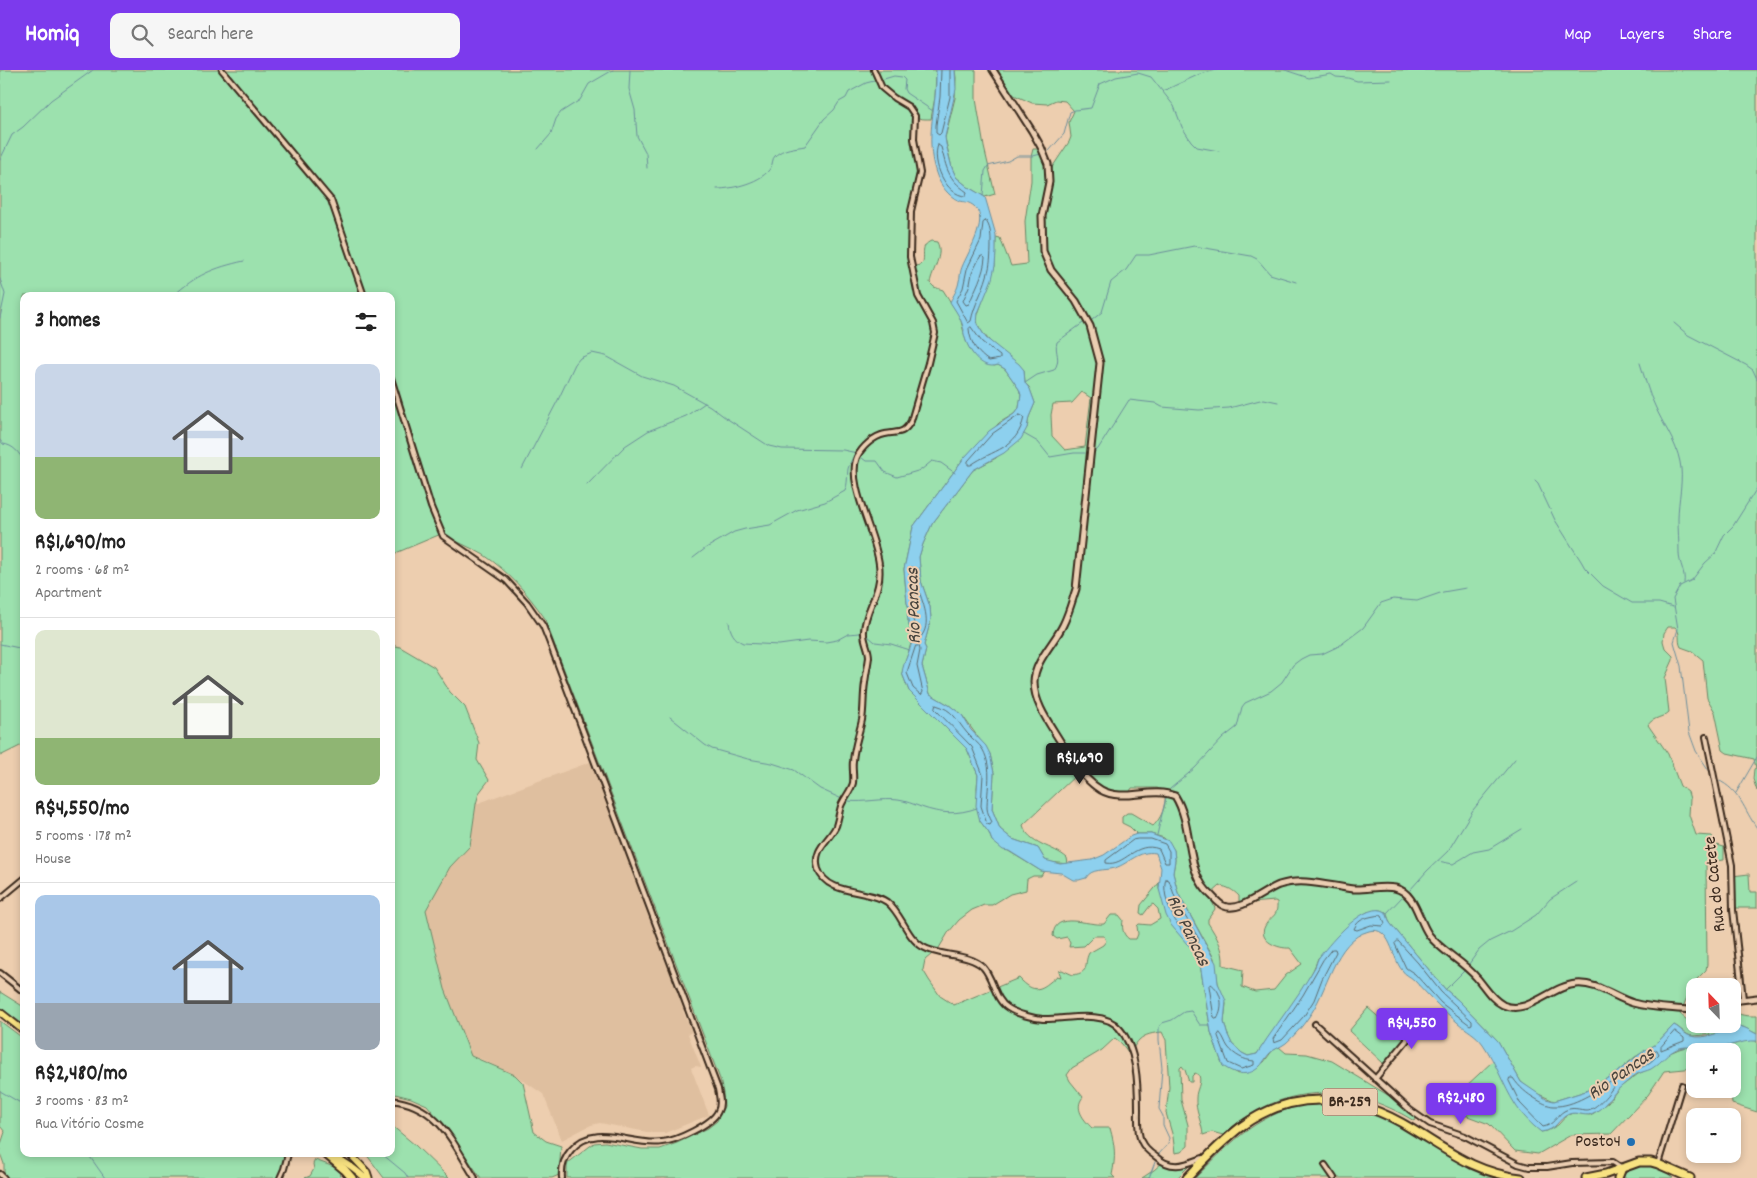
<!DOCTYPE html>
<html lang="en">
<head>
<meta charset="utf-8">
<style>
	:root { --surface:#fff; --page:#f6f6f6; --text:#222; --muted:#767676; --line:#e0e0e0; --accent:#7c3aed }
	body { margin:0; font-family:Dekko,sans-serif; background:var(--page); color:var(--text); height:100vh; display:flex; flex-direction:column; font-size:19px; white-space:nowrap }
	* { box-sizing:border-box; margin:0 }
	p { font-size:16px; color:var(--muted) }
	.icon { flex:none; width:28px; height:28px; fill:none; stroke:currentColor; stroke-width:2; stroke-linecap:round; stroke-linejoin:round }
	.map { position:relative; flex:1; overflow:hidden }
	.details { position:absolute; left:20px; top:222px; width:375px; height:865px; display:flex; flex-direction:column; background:var(--surface); border-radius:10px; box-shadow:0 2px 8px #0003 }
	.details>* { flex:none }
	.needle { width:32px; rotate:337deg }
	.controls { position:absolute; left:1686px; top:908px; display:grid; gap:10px }
	.controls a { display:grid; place-items:center; width:55px; height:55px; border-radius:10px; background:var(--surface); box-shadow:0 2px 8px #0003; font-size:25px }
	.price { position:absolute; translate:-50% -42px; padding:0 11px; border-radius:5px; background:var(--accent); color:#fff; font-size:16px; line-height:32px; filter:drop-shadow(0 1px 2px #0008) }
	.price::after { content:''; position:absolute; left:50%; top:30px; width:15px; height:11px; margin-left:-8px; background:inherit; clip-path:polygon(0 0,100% 0,50% 100%) }
	.price.current { background:#222; color:#fff }
	ul { padding:0; list-style:none }
	li { display:grid; align-content:center; gap:10px; height:265px; padding:0 15px }
	li+li { border-top:1px solid var(--line) }
	li span { display:grid; place-items:center; height:155px; border-radius:10px; color:#555 }
	li>.icon { margin-inline-start:auto }
	span .icon { width:90px; height:90px; fill:#fffc; stroke-width:1 }
	li b { font-size:21px }
	h2 { display:flex; justify-content:space-between; align-items:center; height:60px; padding:0 15px; font-size:21px }
	header { display:flex; align-items:center; gap:30px; box-sizing:border-box; height:70px; padding:0 25px; background:var(--accent); color:#fff }
	header strong { font-size:24px }
	nav { display:flex; gap:28px; margin-inline-start:auto; font-size:18px }
	.search { width:350px; height:45px; background:var(--page); display:flex; align-items:center; gap:12px; box-sizing:border-box; padding:0 18px; border-radius:10px; color:var(--muted); font-size:19px }
	.map>svg:first-child { display:block }
</style>
</head>
<body>
<header>
<strong>Homiq</strong>
<div class="search"><svg class="icon" aria-label="search" viewBox="0 0 24 24"><circle cx="10" cy="10" r="6"/><path d="M15 15l6 6"/></svg>Search here</div>
<nav><a>Map</a><a>Layers</a><a>Share</a></nav>
</header>
<div class="map">
<svg width="1757" height="1108" viewBox="0 0 1757 1108">
	<rect width="100%" height="100%" fill="#edceaf"/>
	<filter id="ink" filterUnits="userSpaceOnUse"><feTurbulence type="fractalNoise" baseFrequency=".02" numOctaves="2"/><feDisplacementMap in="SourceGraphic" scale="10" xChannelSelector="R" yChannelSelector="G"/><feConvolveMatrix kernelMatrix="1 2 1 2 8 2 1 2 1" color-interpolation-filters="sRGB"/></filter>
	<g filter="url(#ink)">
		<polygon fill="#dfbf9f" points="593,691 687,939 683,941 692,962 688,964 701,997 695,996 691,998 709,1045 665,1063 652,1063 600,1053 591,1055 562,1070 543,1024 515,1005 481,989 471,986 445,919 426,840 450,797 470,776 476,734"/>
		<g fill="#9ce1ae" stroke="#6c8666" fill-rule="evenodd">
			<path d="M0,0H936L935,27L931,49C922,49 917,50 912,41L911,67L917,102L909,138L910,197L920,195L923,192C925,183 920,176 931,171L937,172C944,185 932,200 930,213L934,217L943,220L960,247L966,271L973,284L994,296L998,295L1005,299L1019,319L1021,325L1019,338L1014,344L999,353L964,388L913,457L904,499L907,533L909,538L908,550L912,570L902,603L909,621L967,679L978,705L977,718L980,751L989,763L992,771L1041,801H1044L1041,806H1033L1027,809L1026,820L1010,824L992,835H984L972,840L959,850L948,863L939,878L925,890L923,900L929,910L940,926L954,935L1019,908C1035,925 1041,920 1057,906L1061,907L1059,901L1062,900L1073,905C1091,902 1083,895 1089,883L1103,875L1106,871L1104,866H1094L1084,876L1069,877L1070,873L1067,867L1057,869L1053,866C1054,840 1088,856 1104,854L1111,845H1119L1123,850C1122,857 1122,864 1129,869H1136L1138,864L1137,856L1139,854L1150,855L1160,849L1158,839L1153,834L1150,836L1143,845L1140,843L1141,835L1159,813V819L1182,867L1196,881L1199,888L1211,962L1223,996L1238,1004L1264,992L1272,981L1279,977L1286,983L1307,984L1332,991L1419,1044L1414,1051C1350,1011 1280,1013 1223,1065L1212,1062L1203,1065C1202,1052 1195,1041 1196,1028C1196,1019 1202,1014 1199,1005L1195,1003L1192,1006V1012H1189L1185,1000L1182,996L1180,998L1181,1030L1188,1055V1076L1181,1082L1175,1083L1173,1067L1166,1043L1169,1017L1166,970L1162,962C1154,963 1145,964 1139,970C1135,974 1134,979 1128,982L1122,974L1115,968L1102,980L1072,998L1067,1005L1070,1011L1083,1027C1074,1038 1083,1049 1092,1058H1110C1115,1076 1116,1086 1112,1105L1115,1108H567V1097L568,1093L594,1073L605,1072L642,1079H660L677,1073L708,1058L717,1051L724,1036L723,1023L720,1009L544,547C528,524 508,501 484,485C470,477 455,471 441,464L391,485V226H24V674L0,686Z"/>
			<polygon points="955,0 976,0 976,29 984,77 995,124 985,127 968,117 956,107 952,98 945,68 955,28 956,8"/>
			<path d="M988,0H1757V721L1753,709L1754,699L1756,698L1754,689L1727,683L1723,680L1715,642L1707,628L1703,590L1692,581L1681,577C1677,570 1682,563 1675,557H1668L1664,563L1663,571L1665,578L1673,586V590L1665,608L1669,642C1663,648 1653,647 1648,655L1668,684L1680,716L1688,722L1690,729L1689,745L1696,765L1712,766L1717,775L1724,777V790L1706,792L1707,894L1706,900L1693,913L1680,944L1687,950L1695,951V954H1732L1733,940C1739,946 1748,946 1757,946V964L1743,957H1734L1718,964L1693,966C1686,966 1681,958 1674,955L1655,975L1635,987L1616,1003L1586,1021L1554,1031L1534,1022L1521,1012L1498,971L1459,931L1445,919L1390,853L1386,842L1381,840L1367,842L1318,888C1308,919 1275,956 1257,984L1248,986L1242,983L1232,974L1227,963L1224,952L1226,934L1218,913L1214,888L1178,823L1173,803L1175,790L1174,780L1164,768L1151,764H1137L1130,757L1122,753V747L1127,743H1131L1153,756C1161,749 1170,730 1162,720L1157,718H1132L1128,724L1102,721L1077,704L1023,755C1028,774 1054,776 1067,788L1068,794L1049,792L1045,790L1038,778L1012,769L1000,759L992,739L994,703L990,684L962,645L949,635L930,624L922,596L926,579L924,575L931,549L930,537L921,511L919,487L923,474L932,454L973,400L996,388L1027,358L1029,347L1035,333L1029,317L1025,313L1024,300C1011,288 975,265 977,247L995,196L996,167L1000,168L1011,196L1027,194L1025,151L1031,111V87L1033,79H1041L1049,102L1069,72L1071,67L1069,52L1074,41L1065,31L1056,30L1047,34L1032,33L1003,20ZM1082,322L1091,328L1085,377L1065,380L1052,366L1051,345L1053,334L1072,333ZM1220,816C1228,817 1233,820 1239,826V834L1275,831L1277,832C1278,848 1271,845 1265,856C1257,871 1279,879 1290,878L1302,894L1286,905L1274,920L1255,922L1242,917L1243,900L1223,895C1224,879 1217,867 1208,853V849L1215,839L1210,825Z"/>
			<polygon points="391,575 400,577 434,597 450,622 465,637 479,673 477,690 489,710 479,723 476,734 470,776 450,797 426,840 445,919 471,986 515,1005 523,1013 534,1062 546,1071 561,1076 559,1105 552,1108 481,1108 446,1058 427,1035 411,1028 391,1023"/>
			<polygon points="1749,804 1750,822 1757,822 1757,838 1734,838 1732,806"/>
			<polygon points="0,922 24,937 24,955 0,937"/>
			<polygon points="1368,938 1404,969 1384,994 1349,961"/>
			<polygon points="0,951 24,969 24,1084 287,1084 287,1090 281,1102 283,1108 4,1108 4,1094 0,1083 0,1077 5,1062 0,1056"/>
			<polygon points="1749,970 1757,971 1757,1042 1732,1034 1731,1019 1732,1019 1732,981 1695,981 1695,998 1664,1001 1648,1025 1611,1064 1571,1065 1538,1084 1515,1081 1489,1054 1446,1038 1465,1017 1493,991 1526,1047 1541,1062 1547,1061 1558,1055 1567,1045 1574,1043 1590,1045 1594,1043 1608,1032 1619,1018 1638,1004 1651,998 1665,985 1679,979 1686,977 1721,978"/>
			<path d="M1317,1032L1354,1035L1402,1054L1464,1093L1488,1105L1499,1108H1195C1235,1069 1258,1042 1317,1032Z"/>
			<polygon points="391,1055 415,1075 449,1108 384,1108 366,1084 391,1084"/>
			<polygon points="315,1090 334,1097 341,1102 340,1108 305,1108 310,1106 314,1099 313,1094"/>
			<polygon points="1162,1093 1169,1096 1188,1097 1177,1108 1142,1108 1154,1100"/>
			<path d="M1650,1096L1662,1098L1673,1108H1622C1628,1097 1638,1096 1650,1096Z"/>
		</g>
		<path fill="#8dd0ee" stroke="#6c8e9b" d="M936,0H955L956,19L945,67L946,74L952,98L956,107L968,117L985,127L996,165V183L995,196L992,209L978,243L977,254L986,268L1019,294L1024,300L1025,313L1030,319L1035,333L1029,347L1027,358L1021,369L1004,383L973,400L932,454L923,474L919,487L921,511L930,537L931,549L924,575L926,579L922,596L930,624L949,635L962,645L971,660L986,676L990,684L994,703L992,739L1000,759L1012,769L1038,778L1045,790L1060,794L1092,790L1104,785L1131,766L1137,764H1151L1169,771L1174,780L1175,790L1173,803L1178,823L1216,893L1218,913L1226,931L1224,952L1227,963L1232,974L1242,983L1248,986L1257,984C1270,963 1285,944 1299,923C1304,915 1310,906 1315,897C1317,893 1317,889 1320,886C1331,872 1366,829 1386,842L1390,853L1445,919L1459,931L1498,971L1521,1012L1546,1029L1554,1031L1586,1021L1616,1003L1645,980L1655,975L1674,955C1680,958 1685,965 1691,966C1706,970 1721,961 1734,957C1742,954 1750,961 1757,964V971C1742,970 1728,977 1712,980C1703,982 1695,977 1686,977C1671,977 1663,992 1651,999C1647,1001 1641,1002 1637,1004C1632,1007 1627,1012 1622,1016C1611,1024 1605,1039 1591,1044C1584,1047 1577,1041 1569,1044C1557,1049 1558,1060 1541,1062C1532,1055 1521,1044 1515,1034C1503,1015 1496,993 1483,974C1476,964 1466,960 1457,952C1441,939 1428,925 1414,910C1410,906 1405,905 1402,900C1392,889 1391,855 1369,861C1334,870 1328,922 1308,948C1302,957 1294,966 1286,973C1281,977 1274,979 1270,983C1265,988 1263,994 1258,998C1247,1007 1234,1004 1223,996L1211,962L1199,888L1196,881L1187,874L1171,855L1166,845L1159,819L1161,798L1156,783C1138,780 1130,793 1115,798C1105,801 1091,798 1086,808L1079,810H1073L1061,803L1041,801L1009,781L1003,780L992,771L989,763L980,751L976,736L978,705L967,679L909,621L902,603C903,592 912,578 912,569C912,558 904,549 909,538L907,533L904,499L913,457L964,388L989,361L1014,344L1019,338L1021,325L1019,319L1005,299L998,295C981,301 967,279 964,264C963,259 965,262 963,257C961,248 955,240 950,232C953,226 958,219 959,211C960,208 960,204 961,200C965,186 991,150 974,136C969,132 965,132 960,131C948,127 939,113 936,103C927,77 932,52 935,27C936,18 936,9 936,0Z"/>
		<g fill="none" stroke-linecap="round" stroke-linejoin="round">
			<g stroke="#5c6c71" stroke-width="1">
				<polyline points="941,0 940,27 936,55 936,63 939,65 941,63 950,27 950,0"/>
				<path d="M938,75L941,77C947,99 947,108 967,122L966,126C946,126 931,92 938,75Z"/>
				<path d="M986,151C990,156 991,164 991,170C991,182 991,194 987,206C983,221 974,235 971,251L968,253L956,231L963,218L967,199L981,170L983,153Z"/>
				<path d="M983,186L985,188C984,204 975,219 969,234L966,235L963,231L970,214L972,203L980,187Z"/>
				<path d="M971,257L982,272L1000,286V289L989,291C978,284 970,273 969,259Z"/>
				<path d="M1020,345L1024,347C1017,380 993,379 971,395H968V391L992,364Z"/>
				<path d="M912,497L915,498C915,504 915,510 917,515C922,532 934,554 919,569L917,567L913,549L914,538L909,500Z"/>
				<polygon points="916,576 919,576 920,580 917,596 923,622 921,625 913,618 907,603"/>
				<path d="M936,635C954,640 956,650 967,663C972,669 979,673 983,680C993,699 987,718 987,738C987,742 990,748 992,752L990,755L987,754L981,736L983,705L972,677L935,639Z"/>
				<path d="M1138,769H1151L1165,774L1169,781V793H1165L1159,779C1135,770 1125,797 1106,793V790L1133,770Z"/>
				<path d="M1166,809L1169,810L1177,833L1199,869L1198,873C1180,869 1159,825 1166,809Z"/>
				<path d="M1380,845L1382,846L1385,853L1383,856L1371,855L1357,860L1354,859C1358,848 1369,847 1380,845Z"/>
				<polygon points="1398,871 1418,893 1441,922 1472,951 1472,954 1470,955 1441,933 1415,904 1406,898 1395,874"/>
				<polygon points="1332,879 1335,879 1336,882 1322,909 1314,930 1304,946 1282,970 1274,973 1273,969 1303,925 1323,890"/>
				<path d="M1211,914C1222,921 1224,938 1217,949L1214,947L1209,916Z"/>
				<polygon points="1675,961 1684,968 1684,971 1661,980 1661,977"/>
				<path d="M1220,963C1224,967 1225,973 1228,977C1235,986 1244,990 1254,991V995L1241,999L1228,993L1218,966Z"/>
				<path d="M1657,980L1659,984C1652,991 1644,999 1634,998V995L1647,985Z"/>
				<path d="M1510,1008H1513C1519,1017 1527,1024 1536,1029C1541,1032 1548,1036 1554,1036C1573,1037 1596,1021 1612,1011L1615,1014C1611,1021 1596,1040 1587,1040C1579,1040 1573,1036 1564,1041C1556,1046 1554,1055 1543,1057L1520,1033L1509,1011Z"/>
			</g>
			<g stroke="#6c8e9b" stroke-width="1">
				<polyline points="630,0 629,19 635,40 637,66 646,83 647,98"/>
				<polyline points="1285,0 1309,8 1331,4 1336,7 1348,8 1357,11 1391,10"/>
				<polyline points="884,9 894,6 902,7 905,10 904,19 906,23 933,41"/>
				<polyline points="1163,21 1200,4 1217,0"/>
				<polyline points="538,79 551,64 556,49 561,42 580,30 589,14 613,0"/>
				<polyline points="1049,81 1064,64 1070,42 1075,40 1091,38 1100,14 1116,7 1138,3 1151,7 1174,36 1182,57 1191,71 1197,77 1219,81"/>
				<polyline points="0,90 12,65 23,57 51,30 93,0"/>
				<path d="M717,119C733,119 763,112 771,97C773,93 772,89 775,86C783,78 795,78 805,76L824,49L834,40L839,32L846,28L849,22L866,13L874,11"/>
				<polyline points="983,126 985,101 988,96 1008,91 1017,86 1033,86 1041,84"/>
				<polyline points="0,209 5,224 0,248"/>
				<path d="M173,226C196,205 213,198 244,191"/>
				<polyline points="1092,250 1102,242 1111,212 1126,200 1136,185 1149,185 1194,176 1251,186 1257,189 1270,204 1296,212"/>
				<polyline points="1674,253 1688,265 1746,295 1753,300 1757,309"/>
				<path d="M1640,293C1645,308 1648,322 1655,336C1663,355 1676,371 1680,392C1684,410 1678,430 1678,449C1678,460 1679,471 1679,483C1679,494 1686,502 1684,513"/>
				<path d="M1025,313L1037,305L1054,300C1062,289 1054,282 1057,272L1083,253"/>
				<polyline points="1024,364 1038,372 1050,387 1074,383 1085,383"/>
				<path d="M0,370L3,374C13,375 20,383 24,392"/>
				<polyline points="1094,382 1098,379 1129,330 1155,333 1162,337 1199,340 1229,338 1264,329 1278,332"/>
				<polyline points="862,388 866,391 877,391 885,402 897,407 921,400 932,391 941,393 955,403"/>
				<polyline points="522,399 558,330 575,294 580,288 592,283 606,286 642,306 674,316 710,336 726,348 769,376 782,379 843,380 857,383"/>
				<polyline points="1535,411 1538,414 1555,450 1581,491 1585,498 1603,516 1632,533 1659,533 1673,537"/>
				<polyline points="587,415 625,376 648,361 686,346 705,333"/>
				<path d="M693,488L706,478L734,462L745,459L770,455L797,440L825,432L845,421C848,413 847,407 848,399C849,394 853,388 855,383"/>
				<path d="M729,552C730,562 734,569 743,573L779,575L808,571L826,572L837,570L848,564L860,563"/>
				<polyline points="868,566 875,572 891,574 910,580"/>
				<polyline points="0,574 24,579"/>
				<polyline points="670,647 705,675 712,679 748,689 772,693 794,700 820,719 842,729"/>
				<polyline points="1712,705 1696,681 1689,662 1681,596 1674,572 1678,559 1673,529 1680,516 1692,510 1705,493 1715,484 1724,465 1733,456 1757,418"/>
				<path d="M1718,710C1741,721 1743,739 1757,758"/>
				<polyline points="1170,719 1195,698 1223,668 1237,657 1242,637 1245,633 1271,621 1282,612 1293,595 1301,589 1309,585 1322,584 1339,576 1363,558 1381,533 1393,529 1417,531 1443,522 1466,518"/>
				<polyline points="1736,723 1757,687"/>
				<path d="M848,731C865,733 881,728 898,730C906,731 913,734 921,737C941,744 957,745 977,738"/>
				<polyline points="1157,765 1166,727"/>
				<polyline points="1438,791 1453,794 1473,782 1489,779 1522,759"/>
				<polyline points="1410,820 1427,801 1448,781 1473,740 1515,689"/>
				<polyline points="1386,844 1403,826"/>
				<polyline points="1469,894 1479,880 1490,871 1511,861 1536,845 1550,829 1576,812"/>
				<polyline points="1445,920 1464,901"/>
				<polyline points="0,1021 24,1035"/>
				<polyline points="88,1084 105,1108"/>
				<polyline points="382,1084 405,1103 408,1108"/>
				<polyline points="1158,1085 1168,1074 1169,1068 1163,1055 1163,1046 1159,1039 1162,998 1159,970 1159,957 1162,953 1172,950 1184,942 1191,941 1200,955 1210,955"/>
				<polyline points="1149,1108 1155,1092"/>
			</g>
			<defs>
				<g id="street">
					<polyline points="222,0 331,130 364,226"/>
					<path d="M874,0L882,18L894,28L909,37L915,46L914,69L920,103L911,141L910,187L918,226L933,253L935,263L928,293L911,351C903,365 899,361 885,364C874,366 862,377 857,387C846,413 876,465 879,494C883,523 865,537 864,561C863,570 869,578 869,587C868,595 866,604 865,613C863,625 864,638 862,650C859,664 854,677 853,691C852,698 854,706 853,713C851,721 844,728 841,736C839,743 838,750 836,756C830,770 812,779 818,799C827,826 869,819 887,832C902,844 906,867 923,877C940,887 969,883 983,897C994,909 994,929 1008,938C1017,944 1032,948 1043,949C1064,950 1103,939 1119,958C1137,978 1138,1014 1138,1039C1138,1049 1137,1061 1141,1071C1144,1078 1149,1082 1155,1086C1172,1101 1184,1095 1203,1088"/>
					<path d="M391,308L431,437L443,466L506,510L527,533L543,556L549,571L718,1019C719,1026 722,1034 718,1041C713,1054 676,1071 662,1072C633,1077 595,1051 571,1080C564,1088 561,1097 562,1108"/>
					<polyline points="1706,667 1732,795 1733,840 1743,929"/>
					<polyline points="0,829 24,809"/>
					<polyline points="0,903 24,922"/>
					<polyline points="1315,954 1410,1040 1430,1054 1465,1066 1518,1094 1529,1097 1547,1097 1572,1093 1613,1092 1622,1098"/>
					<polyline points="1375,1009 1407,970 1407,964 1392,950"/>
					<path d="M391,1030C439,1035 452,1072 475,1108"/>
					<polyline points="1658,1094 1682,1015"/>
					<polyline points="1325,1095 1334,1108"/>
					<polyline points="0,1104 4,1108"/>
					<polyline points="280,1108 284,1099 288,1084"/>
				</g>
				<g id="secondary">
					<path d="M993,0L1032,61L1041,77L1048,94L1049,112L1042,146L1043,181L1051,200L1076,231L1090,256L1100,293L1076,519C1072,531 1069,543 1063,555C1055,572 1034,592 1034,612C1034,633 1049,653 1060,671C1069,687 1084,710 1101,720C1124,733 1151,716 1175,726C1195,758 1183,801 1212,826C1215,829 1220,835 1224,836C1239,843 1265,820 1279,815C1304,807 1328,816 1353,819C1367,820 1381,815 1395,818C1416,823 1418,850 1429,865C1442,882 1463,891 1477,908C1485,917 1491,929 1503,935C1528,946 1551,916 1576,914C1596,912 1614,927 1633,933C1651,938 1670,938 1689,940L1695,939"/>
					<polyline points="1732,931 1757,928"/>
				</g>
				<g id="primary">
					<polyline points="0,942 24,961"/>
					<path d="M323,1084C341,1088 352,1096 365,1108"/>
					<polyline points="350,1084 367,1102 369,1108"/>
				</g>
				<g id="highway">
					<polyline points="327,1085 345,1100 352,1108"/>
					<path d="M1187,1108C1204,1090 1222,1071 1242,1056C1296,1017 1358,1025 1412,1059C1450,1082 1476,1103 1521,1108"/>
					<polyline points="1586,1108 1606,1104 1639,1092 1651,1092 1658,1094 1690,1108"/>
					<polyline points="1618,1108 1622,1098"/>
				</g>
			</defs>
			<use href="#street" stroke="#3b2a1e" stroke-width="8"/>
			<use href="#secondary" stroke="#3b2a1e" stroke-width="9"/>
			<use href="#primary" stroke="#3b2a1e" stroke-width="9"/>
			<use href="#highway" stroke="#3b2a1e" stroke-width="11"/>
			<use href="#street" stroke="#ebceb2" stroke-width="4"/>
			<use href="#secondary" stroke="#ebceb2" stroke-width="5"/>
			<use href="#primary" stroke="#f8e281" stroke-width="5.5"/>
			<use href="#highway" stroke="#f8e281" stroke-width="7"/>
		</g>
	</g>
	<circle fill="#1f6fb2" stroke="#ebceb2" stroke-width="2" cx="1631" cy="1072" r="5"/>
	<g text-anchor="middle" dominant-baseline="central" stroke-width="4" stroke-linejoin="round" paint-order="stroke">
		<rect fill="#ebceb2" stroke="#705b4a" stroke-width="1" x="1322.5" y="1018.5" width="55" height="27" rx="4"/>
		<g font-size="16" font-weight="bold" fill="#3b2a1e">
			<text x="1350" y="1032">BR-259</text>
		</g>
		<g font-size="18" fill="#3b2a1e" stroke="#ebceb2">
			<text transform="translate(1716 814) rotate(-96)">Rua do Catete</text>
		</g>
		<g font-size="18" fill="#3b2a1e" stroke="#ebceb2" text-anchor="end">
			<text x="1621" y="1072">Posto4</text>
		</g>
		<g font-size="19" font-style="italic" fill="#47433d" stroke="#ebceb2">
			<text transform="translate(915 536) rotate(-92)">Rio Pancas</text>
			<text transform="translate(1187 861) rotate(64)">Rio Pancas</text>
			<text transform="translate(1622 1005) rotate(-35)">Rio Pancas</text>
		</g>
	</g>
</svg>
<div class="controls">
<a><svg class="needle" viewBox="-14 -14 28 28"><path d="M0-13l5 13h-10z" fill="#e53935"/><path d="M0 13l5-13h-10z" fill="#767676"/></svg></a>
<a>+</a>
<a>−</a>
</div>
<b class="price current" style="left:1080px;top:715px">R$1,690</b>
<b class="price" style="left:1412px;top:980px">R$4,550</b>
<b class="price" style="left:1461px;top:1055px">R$2,480</b>
<section class="details">
<h2>3 homes<svg class="icon" aria-label="filters" viewBox="0 0 24 24"><path d="M4 7h16M4 17h16"/><circle cx="9" cy="7" r="2"/><circle cx="15" cy="17" r="2"/></svg></h2>
<ul>
<li><span style="background:linear-gradient(#c9d6e8 60%,#8fb573 0)"><svg class="icon" aria-label="home" viewBox="0 0 24 24"><path d="M3 11l9-7 9 7M6 9v11h12V9"/></svg></span><div><b>R$1,690/mo</b><p>2 rooms · 68 m²</p><p>Apartment</p></div></li>
<li><span style="background:linear-gradient(#dfe7d0 70%,#8fb573 0)"><svg class="icon" aria-label="home" viewBox="0 0 24 24"><path d="M3 11l9-7 9 7M6 9v11h12V9"/></svg></span><div><b>R$4,550/mo</b><p>5 rooms · 178 m²</p><p>House</p></div></li>
<li><span style="background:linear-gradient(#a9c7e8 70%,#9aa5b1 0)"><svg class="icon" aria-label="home" viewBox="0 0 24 24"><path d="M3 11l9-7 9 7M6 9v11h12V9"/></svg></span><div><b>R$2,480/mo</b><p>3 rooms · 83 m²</p><p>Rua Vitório Cosme</p></div></li>
</ul>
</section>
</div>
</body>
</html>
